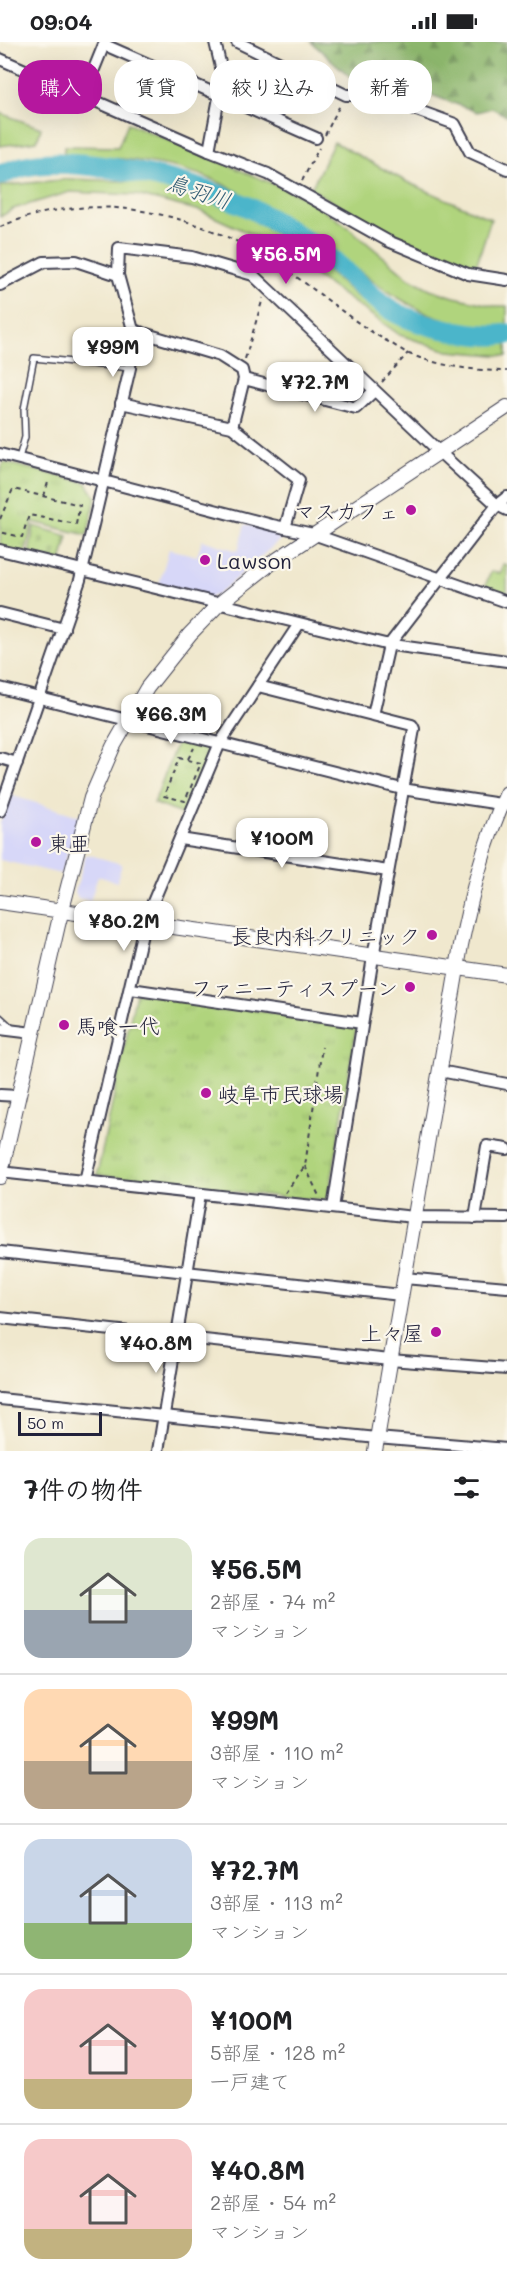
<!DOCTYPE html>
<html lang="ja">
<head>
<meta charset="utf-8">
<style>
	:root { --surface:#fff; --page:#f6f6f6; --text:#202124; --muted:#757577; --line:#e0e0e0; --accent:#b5179e }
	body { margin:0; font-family:Mali,"Klee One",sans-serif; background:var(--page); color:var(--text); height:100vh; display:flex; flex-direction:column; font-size:22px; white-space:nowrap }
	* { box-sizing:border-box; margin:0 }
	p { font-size:20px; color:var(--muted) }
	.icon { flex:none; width:33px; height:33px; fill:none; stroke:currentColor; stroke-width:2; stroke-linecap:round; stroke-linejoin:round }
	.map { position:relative; height:1409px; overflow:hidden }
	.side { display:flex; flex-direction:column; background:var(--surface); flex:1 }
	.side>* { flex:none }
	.banner { position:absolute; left:18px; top:18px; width:471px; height:54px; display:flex; gap:12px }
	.scale { position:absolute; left:18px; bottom:15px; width:84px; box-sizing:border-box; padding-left:6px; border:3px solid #22223b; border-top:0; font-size:16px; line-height:21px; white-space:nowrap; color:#22223b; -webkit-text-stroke:4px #fbf7ec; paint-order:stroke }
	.price { position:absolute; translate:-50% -51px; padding:0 14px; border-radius:12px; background:#fff; color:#222; font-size:20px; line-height:39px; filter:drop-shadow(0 2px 3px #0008) }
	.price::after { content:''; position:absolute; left:50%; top:36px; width:18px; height:14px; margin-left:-9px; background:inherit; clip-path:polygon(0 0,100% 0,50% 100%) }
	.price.selected { background:var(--accent); color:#fff }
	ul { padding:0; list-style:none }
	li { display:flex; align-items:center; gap:18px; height:150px; padding:0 24px }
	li+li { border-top:2px solid var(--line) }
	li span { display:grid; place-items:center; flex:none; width:168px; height:120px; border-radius:18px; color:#555 }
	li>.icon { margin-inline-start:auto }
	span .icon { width:72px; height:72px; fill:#fffc; stroke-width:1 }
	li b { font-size:26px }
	h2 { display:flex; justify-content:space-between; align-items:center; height:72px; padding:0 24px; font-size:26px }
	.pill { padding:0 21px; border-radius:24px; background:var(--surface); box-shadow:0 6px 24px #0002; font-size:21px; line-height:54px }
	.pill.selected { background:var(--accent); color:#fff }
	.status { display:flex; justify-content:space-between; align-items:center; height:42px; padding:0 30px; background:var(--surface); direction:ltr }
	.status svg { height:16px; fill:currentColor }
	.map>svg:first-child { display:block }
</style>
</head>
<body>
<div class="status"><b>09:04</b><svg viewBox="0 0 49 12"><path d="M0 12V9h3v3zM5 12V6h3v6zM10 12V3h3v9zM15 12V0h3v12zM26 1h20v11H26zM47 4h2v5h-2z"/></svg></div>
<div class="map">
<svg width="507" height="1409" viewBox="0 0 507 1409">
	<defs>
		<pattern id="forest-firs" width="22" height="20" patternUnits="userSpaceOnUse" patternTransform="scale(1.5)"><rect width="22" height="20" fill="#8cb66c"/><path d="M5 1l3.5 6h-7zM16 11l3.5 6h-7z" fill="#72945a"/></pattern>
		<pattern id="cemetery-stones" width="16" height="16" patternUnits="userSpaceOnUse" patternTransform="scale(1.5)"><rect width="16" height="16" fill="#b0d47d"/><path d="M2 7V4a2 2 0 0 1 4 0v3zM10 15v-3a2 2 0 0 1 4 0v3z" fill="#97b66d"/></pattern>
		<pattern id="park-tufts" width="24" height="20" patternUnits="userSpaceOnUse" patternTransform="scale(1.5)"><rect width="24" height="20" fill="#b0d47d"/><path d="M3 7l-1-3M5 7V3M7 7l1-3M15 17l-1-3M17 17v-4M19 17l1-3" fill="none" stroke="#97b66d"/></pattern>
	</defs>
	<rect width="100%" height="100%" fill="#fbf7ec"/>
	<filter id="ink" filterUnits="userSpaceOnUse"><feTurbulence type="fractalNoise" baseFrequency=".0167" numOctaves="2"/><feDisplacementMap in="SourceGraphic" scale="12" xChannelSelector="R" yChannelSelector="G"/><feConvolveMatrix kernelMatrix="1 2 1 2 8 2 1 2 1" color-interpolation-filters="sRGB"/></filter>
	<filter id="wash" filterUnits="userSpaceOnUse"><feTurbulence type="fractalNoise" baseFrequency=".008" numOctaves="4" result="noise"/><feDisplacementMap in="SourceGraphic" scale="24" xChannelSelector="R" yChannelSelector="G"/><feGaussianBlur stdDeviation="1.35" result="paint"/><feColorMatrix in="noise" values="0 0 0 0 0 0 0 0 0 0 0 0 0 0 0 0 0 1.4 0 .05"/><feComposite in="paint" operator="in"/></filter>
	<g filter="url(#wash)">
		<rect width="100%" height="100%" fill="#f0e8ce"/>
		<g fill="#d7d7f8">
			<polygon points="245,482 277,490 280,498 216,554 212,553 210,556 159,542 169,507 197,514 202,498 238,509"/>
			<polygon points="10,753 79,774 61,832 0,818 0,781"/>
			<polygon points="86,812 122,822 117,840 98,834 90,859 78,856 75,850"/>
		</g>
		<g fill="#b0d47d" stroke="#697b5c" stroke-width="1.5">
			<polygon points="0,71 41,86 37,99 0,104"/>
			<path d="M128,81L302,154L343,181L409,236L430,247L454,255L495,264H507V283C434,291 387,249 332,209C296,183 257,157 216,139C169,118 114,115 64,115V104L118,105Z"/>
			<path d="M334,100L407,140L491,177L475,227C416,208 363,178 311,147Z"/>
			<polygon points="71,137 148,140 216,157 301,206 359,256 426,290 488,303 507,298 507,314 448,309 400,293 266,199 201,169 136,153 70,150 13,167 0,175 0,144"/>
			<polygon points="503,522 507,523 507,551 485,544 491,530 501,531"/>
		</g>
		<polygon fill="url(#forest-firs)" stroke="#576c54" stroke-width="1.5" points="311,0 507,0 507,74 492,66 477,70 372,31 363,46"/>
		<polygon fill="url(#cemetery-stones)" stroke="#697b5c" stroke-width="1.5" points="34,484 68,494 61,520 29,511"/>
		<g fill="url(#park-tufts)" stroke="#697b5c" stroke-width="1.5">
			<polygon points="3,420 87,441 96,456 87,493 33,480 25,512 0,506 0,433"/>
			<polygon points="178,697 206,706 212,714 186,774 154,761"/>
			<polygon points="136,950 352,983 356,987 329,1154 324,1158 282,1155 97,1133"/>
		</g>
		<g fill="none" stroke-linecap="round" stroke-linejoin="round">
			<path stroke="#4cb5ca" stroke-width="21" d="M0,133C8,130 17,126 26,124C81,112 206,142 256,169C278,181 301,195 322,210C345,227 364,250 388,266C414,283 477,297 507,292"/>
		</g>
	</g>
	<g filter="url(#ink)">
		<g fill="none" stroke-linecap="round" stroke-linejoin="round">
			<defs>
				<g id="service">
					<polyline points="19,416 25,395 24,367 34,316 130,326"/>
					<polyline points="0,975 12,986"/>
				</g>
				<g id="minor">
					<polyline points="237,0 346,53 375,53 455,82 470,110 507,127"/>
					<polyline points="105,3 316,96"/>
					<polyline points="0,17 209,109 268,132 388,199 468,232 507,238"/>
					<polyline points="83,54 105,0"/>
					<polyline points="209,109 223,34 215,0"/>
					<polyline points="0,243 44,220 76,219 118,233"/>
					<polyline points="133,288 220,314 242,328 244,337 232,385"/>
					<polyline points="244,337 356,366 374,349"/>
					<polyline points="121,361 232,385 299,438 285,486"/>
					<polyline points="0,412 272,483 313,492 507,560"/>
					<polyline points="0,508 385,602 507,619"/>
					<polyline points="0,571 64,587"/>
					<polyline points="258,644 412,683 414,687 373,915 333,1166"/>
					<polyline points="0,646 402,747 507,763"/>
					<polyline points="373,673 389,603 497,463 507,455"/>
					<polyline points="0,716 17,721"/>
					<polyline points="0,769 80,538 130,326 133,288 118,233 119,206 192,215 253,233 447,417 497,463 507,468"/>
					<polyline points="180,797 388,829"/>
					<polyline points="131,947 362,981"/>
					<polyline points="0,987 33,991"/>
					<polyline points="440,1029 507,1042"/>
					<polyline points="0,1053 18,1054"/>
					<polyline points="0,1130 414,1175 507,1176"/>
					<polyline points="85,1139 145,879 220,701 299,582"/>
					<polyline points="475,1176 487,1104 507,1107"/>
					<polyline points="0,1210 401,1253"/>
					<polyline points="404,1236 507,1245"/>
					<polyline points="0,1276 390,1318 507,1327"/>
					<polyline points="0,1357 377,1396 507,1407"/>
					<polyline points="158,1409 200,1152"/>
				</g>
				<g id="tertiary">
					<polyline points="0,860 507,933"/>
					<polyline points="0,1135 58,883 91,756 113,705 147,646 190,592 219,562 266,525 507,365"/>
					<path d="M375,1409L461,903C472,851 484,799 507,751"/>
				</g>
			</defs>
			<use href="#service" stroke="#414051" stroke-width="8"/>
			<use href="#minor" stroke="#414051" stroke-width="14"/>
			<use href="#tertiary" stroke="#414051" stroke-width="16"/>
			<g stroke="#414051" stroke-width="2" stroke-dasharray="4.5 4.5" stroke-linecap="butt">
				<polyline points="325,93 340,63"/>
				<polyline points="302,139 319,106"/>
				<path d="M0,185C91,145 196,170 277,222C314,245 347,276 385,298C393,302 401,308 409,312C440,324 474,329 507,329"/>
				<polyline points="245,317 263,256"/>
				<polyline points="382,340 408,311"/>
				<polyline points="44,454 49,437"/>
				<polyline points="0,477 13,447 80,463 76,482 29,473 22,495 0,490"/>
				<polygon points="179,716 201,721 185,759 164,754"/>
				<polyline points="188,717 194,706"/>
				<polyline points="305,1124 319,1154"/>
				<polyline points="285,1151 305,1124 322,1005"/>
			</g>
			<use href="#service" stroke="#fff" stroke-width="5"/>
			<use href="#minor" stroke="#fff" stroke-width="10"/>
			<use href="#tertiary" stroke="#fff" stroke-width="14"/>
		</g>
	</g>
	<g fill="#b5179e" stroke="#fbf7ec" stroke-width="2">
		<circle cx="411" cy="468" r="6"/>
		<circle cx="205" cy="518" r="6"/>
		<circle cx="36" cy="800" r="6"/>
		<circle cx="432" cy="893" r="6"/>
		<circle cx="410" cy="945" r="6"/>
		<circle cx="64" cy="983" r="6"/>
		<circle cx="206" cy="1051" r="6"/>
		<circle cx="436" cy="1290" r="6"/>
	</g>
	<g text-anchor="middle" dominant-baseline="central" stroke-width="4.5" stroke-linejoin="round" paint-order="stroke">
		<g font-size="21" fill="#22223b" stroke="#fbf7ec" text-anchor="end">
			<text x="399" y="468">マスカフェ</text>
			<text x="217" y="518" text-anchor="start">Lawson</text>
			<text x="48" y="800" text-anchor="start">東亜</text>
			<text x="420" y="893">長良内科クリニック</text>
			<text x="398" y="945">ファニーティスプーン</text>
			<text x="76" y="983" text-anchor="start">馬喰一代</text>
			<text x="218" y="1051" text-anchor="start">岐阜市民球場</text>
			<text x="424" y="1290">上々屋</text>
		</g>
		<g font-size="22" font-style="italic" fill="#335d74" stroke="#fbf7ec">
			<text transform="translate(199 149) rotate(18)">鳥羽川</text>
		</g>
	</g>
</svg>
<div class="scale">50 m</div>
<b class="price selected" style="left:286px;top:243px">¥56.5M</b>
<b class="price" style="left:113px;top:336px">¥99M</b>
<b class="price" style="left:315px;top:371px">¥72.7M</b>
<b class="price" style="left:171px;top:703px">¥66.3M</b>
<b class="price" style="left:282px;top:827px">¥100M</b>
<b class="price" style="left:124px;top:910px">¥80.2M</b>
<b class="price" style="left:156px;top:1332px">¥40.8M</b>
<div class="banner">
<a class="pill selected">購入</a>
<a class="pill">賃貸</a>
<a class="pill">絞り込み</a>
<a class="pill">新着</a>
</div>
</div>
<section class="side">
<h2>7件の物件<svg class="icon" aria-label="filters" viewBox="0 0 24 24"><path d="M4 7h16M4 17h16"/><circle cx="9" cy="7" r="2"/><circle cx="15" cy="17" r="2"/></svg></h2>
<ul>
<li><span style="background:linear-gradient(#dfe7d0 60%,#9aa5b1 0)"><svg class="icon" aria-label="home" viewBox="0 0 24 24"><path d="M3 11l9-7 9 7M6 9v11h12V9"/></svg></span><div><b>¥56.5M</b><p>2部屋 · 74 m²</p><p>マンション</p></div></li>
<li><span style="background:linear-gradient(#ffd9b3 60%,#b9a48a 0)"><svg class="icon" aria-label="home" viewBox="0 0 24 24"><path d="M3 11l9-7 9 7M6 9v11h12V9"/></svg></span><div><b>¥99M</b><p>3部屋 · 110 m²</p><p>マンション</p></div></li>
<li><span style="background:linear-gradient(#c9d6e8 70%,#8fb573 0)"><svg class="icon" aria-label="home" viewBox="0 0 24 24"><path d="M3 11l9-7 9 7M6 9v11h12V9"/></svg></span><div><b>¥72.7M</b><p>3部屋 · 113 m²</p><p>マンション</p></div></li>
<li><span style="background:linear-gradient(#f6c9c9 75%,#c2b280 0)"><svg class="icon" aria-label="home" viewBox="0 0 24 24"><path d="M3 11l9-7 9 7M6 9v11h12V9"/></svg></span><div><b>¥100M</b><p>5部屋 · 128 m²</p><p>一戸建て</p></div></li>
<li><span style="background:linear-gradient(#f6c9c9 75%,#c2b280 0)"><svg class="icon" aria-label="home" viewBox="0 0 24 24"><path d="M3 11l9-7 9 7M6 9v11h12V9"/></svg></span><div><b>¥40.8M</b><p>2部屋 · 54 m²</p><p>マンション</p></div></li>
</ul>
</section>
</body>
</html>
